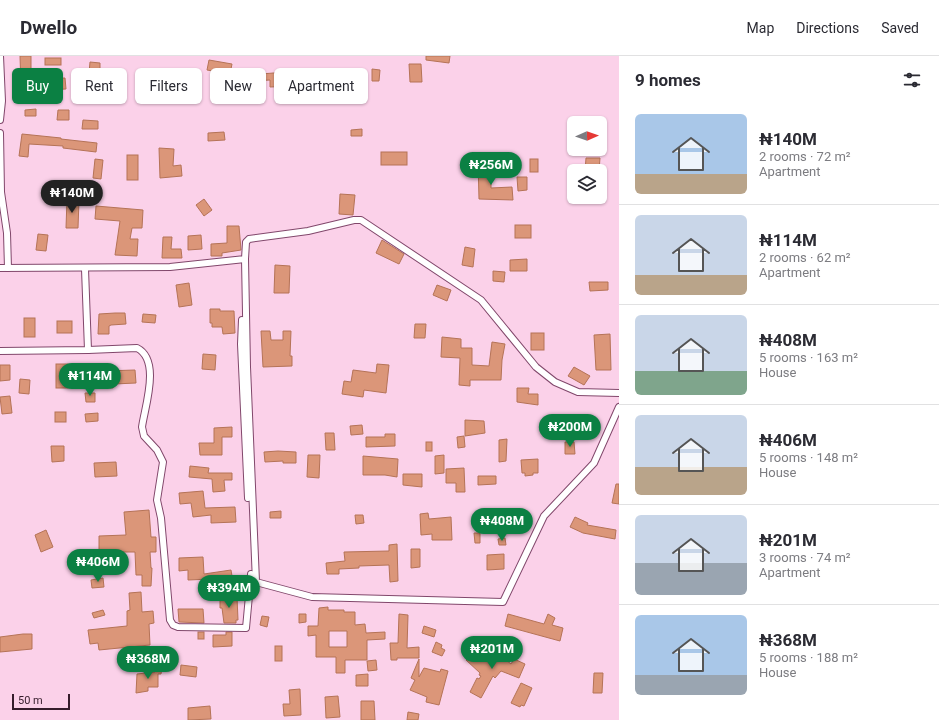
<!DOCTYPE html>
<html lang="en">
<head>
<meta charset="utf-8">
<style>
	:root { --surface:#fff; --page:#f2f2f3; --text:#2b2b33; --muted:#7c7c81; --line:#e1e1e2; --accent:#0b8043 }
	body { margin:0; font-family:Roboto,sans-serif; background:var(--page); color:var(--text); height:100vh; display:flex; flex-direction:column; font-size:15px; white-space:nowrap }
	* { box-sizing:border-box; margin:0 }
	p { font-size:13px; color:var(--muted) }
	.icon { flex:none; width:22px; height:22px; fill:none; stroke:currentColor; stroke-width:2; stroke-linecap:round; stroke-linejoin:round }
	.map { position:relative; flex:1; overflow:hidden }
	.drawer { display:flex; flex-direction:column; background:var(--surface); width:320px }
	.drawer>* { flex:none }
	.banner { position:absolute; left:12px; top:12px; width:380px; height:36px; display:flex; gap:8px }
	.needle { width:26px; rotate:88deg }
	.buttons { position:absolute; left:567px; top:60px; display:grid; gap:8px }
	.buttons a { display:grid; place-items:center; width:40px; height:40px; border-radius:6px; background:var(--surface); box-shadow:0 1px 3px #0004; font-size:20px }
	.scale { position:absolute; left:12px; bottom:10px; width:58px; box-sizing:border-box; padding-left:4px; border:2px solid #351c2b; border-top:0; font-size:11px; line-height:14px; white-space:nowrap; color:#351c2b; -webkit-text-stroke:3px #fbd1e9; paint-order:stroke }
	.price { position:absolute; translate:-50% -34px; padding:0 9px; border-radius:14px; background:var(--accent); color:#fff; font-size:13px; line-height:26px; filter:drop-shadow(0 1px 2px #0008) }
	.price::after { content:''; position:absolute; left:50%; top:24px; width:12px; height:9px; margin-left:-6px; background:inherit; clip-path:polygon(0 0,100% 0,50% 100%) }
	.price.selected { background:#222; color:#fff }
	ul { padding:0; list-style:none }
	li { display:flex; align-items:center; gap:12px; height:100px; padding:0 16px }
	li+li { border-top:1px solid var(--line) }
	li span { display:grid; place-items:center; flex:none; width:112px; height:80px; border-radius:6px; color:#555 }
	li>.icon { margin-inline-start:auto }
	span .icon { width:48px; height:48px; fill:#fffc; stroke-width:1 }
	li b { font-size:17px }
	h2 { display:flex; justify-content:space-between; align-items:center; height:48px; padding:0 16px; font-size:17px }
	.pill { padding:0 14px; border-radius:6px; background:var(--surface); box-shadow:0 1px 3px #0004; font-size:14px; line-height:36px }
	.pill.selected { background:var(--accent); color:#fff }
	header { display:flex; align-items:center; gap:24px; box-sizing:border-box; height:56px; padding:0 20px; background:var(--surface); border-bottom:1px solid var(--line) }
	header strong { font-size:19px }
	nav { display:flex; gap:22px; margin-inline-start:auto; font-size:14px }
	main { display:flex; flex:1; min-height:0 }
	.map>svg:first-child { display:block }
</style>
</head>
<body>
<header>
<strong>Dwello</strong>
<nav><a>Map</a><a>Directions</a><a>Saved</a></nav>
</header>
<main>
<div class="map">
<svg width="619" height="664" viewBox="0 0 619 664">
	<rect width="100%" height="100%" fill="#fbd1e9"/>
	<g fill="#db9679" stroke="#b57357" fill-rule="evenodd">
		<polygon points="20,0 31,0 31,20 36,19 36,23 65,22 66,33 46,34 46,30 21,31"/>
		<polygon points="426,0 450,0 449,7 426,4"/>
		<rect x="45" y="2" width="16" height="7"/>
		<polygon points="209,4 232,8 230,18 207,14"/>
		<polygon points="90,6 100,7 100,18 89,17"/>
		<polygon points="409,8 421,8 422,26 410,26"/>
		<polygon points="372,13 380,14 379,25 372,25"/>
		<polygon points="260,14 261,18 286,16 286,24 312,23 312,21 325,20 325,35 296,34 296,30 270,31 270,24 252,25 252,15"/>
		<polygon points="96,30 110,32 108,46 94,44"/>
		<polygon points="36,53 36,60 25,60 25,54"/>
		<polygon points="58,54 69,54 69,64 57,64"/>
		<polygon points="83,64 98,65 98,73 82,73"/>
		<polygon points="362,73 362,80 351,80 351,74"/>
		<polygon points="224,76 225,84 208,85 208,77"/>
		<polygon points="22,78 61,82 61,83 97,87 96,96 63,92 63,90 29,88 28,101 19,100"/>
		<polygon points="159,92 174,93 173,110 181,109 182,120 160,122"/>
		<rect x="381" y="96" width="26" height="13"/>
		<rect x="127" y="99" width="11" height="25"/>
		<polygon points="503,99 515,99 515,115 503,116"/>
		<polygon points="586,102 600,102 599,115 585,115"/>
		<polygon points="95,103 103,104 101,123 93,122"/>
		<rect x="530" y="103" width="8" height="13"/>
		<polygon points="478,105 487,105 487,122 491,122 491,132 512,131 513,144 479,143"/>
		<rect x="568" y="119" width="6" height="11"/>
		<polygon points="517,121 527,121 527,134 518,135"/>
		<polygon points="340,138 355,139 353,159 339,158"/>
		<polygon points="67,143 79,144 78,172 66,172"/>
		<polygon points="204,143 212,154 204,160 196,149"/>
		<polygon points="96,150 143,154 142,172 132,172 130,183 138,183 137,200 115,199 120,165 95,163"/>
		<rect x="515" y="169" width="16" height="13"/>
		<polygon points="227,170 239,170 241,194 222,197 222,200 211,200 211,188 227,187"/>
		<polygon points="38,178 48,179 46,195 36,194"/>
		<polygon points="201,179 202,193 188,194 188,180"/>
		<polygon points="163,181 172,181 171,193 181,193 182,202 162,202"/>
		<polygon points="382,184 404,198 399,208 376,197"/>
		<polygon points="465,191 475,193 473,211 462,209"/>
		<polygon points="527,203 527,215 510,215 510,204"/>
		<polygon points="275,209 290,210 289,237 274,237"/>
		<polygon points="493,215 505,216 504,226 493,225"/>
		<polygon points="589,226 608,226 608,234 590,235"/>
		<polygon points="189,227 192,249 179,251 176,229"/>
		<polygon points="437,229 451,234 447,245 433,239"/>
		<polygon points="210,253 220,253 220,255 234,255 235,277 223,278 222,271 212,271 212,267 210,267"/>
		<polygon points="115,257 125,257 126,268 111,269 109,270 109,278 98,278 99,258"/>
		<polygon points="143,258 156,259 155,267 142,266"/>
		<rect x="24" y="262" width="11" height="19"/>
		<rect x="57" y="265" width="15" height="12"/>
		<polygon points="415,268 426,268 425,282 414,282"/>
		<polygon points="261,275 270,275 271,284 283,284 283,275 291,275 290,300 292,300 292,310 263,311"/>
		<rect x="531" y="277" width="13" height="17"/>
		<polygon points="610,278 611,314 596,314 594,279"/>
		<polygon points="442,281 461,283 461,292 472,292 472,309 489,310 492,286 505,288 502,304 501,324 470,324 470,330 459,329 460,302 441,301"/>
		<polygon points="203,298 216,299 215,314 202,313"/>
		<rect x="56" y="308" width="12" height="24"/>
		<polygon points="377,308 389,309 386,337 364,334 363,341 342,338 344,325 351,326 353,314 376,317"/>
		<polygon points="0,309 10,309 10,324 0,325"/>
		<polygon points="574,311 590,320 584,329 568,320"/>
		<polygon points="135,314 136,327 114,328 113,332 103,331 104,315"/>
		<polygon points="20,323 30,324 29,338 19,337"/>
		<polygon points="517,332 529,332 528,338 538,338 538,349 517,346"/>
		<polygon points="85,337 95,337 95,346 86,346"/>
		<polygon points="10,340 12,357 2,358 0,341"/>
		<rect x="55" y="356" width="11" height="10"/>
		<polygon points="98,357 98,365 86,366 85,358"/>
		<polygon points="465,364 484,365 485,377 465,380"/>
		<polygon points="362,369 363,378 351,379 350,370"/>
		<polygon points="232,371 232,381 222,381 222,399 200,399 199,387 214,387 214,372"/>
		<polygon points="325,377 334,377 335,394 326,394"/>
		<polygon points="385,378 395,378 395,390 366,391 366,381 385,381"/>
		<polygon points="464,380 465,391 458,392 457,381"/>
		<polygon points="507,383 506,405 499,406 499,384"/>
		<rect x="426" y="386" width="6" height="9"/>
		<polygon points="565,386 574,386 575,398 565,398"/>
		<polygon points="51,390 64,390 64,405 52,406"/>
		<polygon points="278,395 296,396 296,407 283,407 283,405 265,406 264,396"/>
		<polygon points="308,399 320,399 319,422 307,421"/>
		<polygon points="444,399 444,417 435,418 435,400"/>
		<polygon points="363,400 398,403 397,421 385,419 363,419"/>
		<polygon points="538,403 538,417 533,417 533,419 525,420 525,417 522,417 521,404"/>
		<polygon points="116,406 117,420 95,421 94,407"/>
		<polygon points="190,410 209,412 208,417 232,417 232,424 224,424 225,435 213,436 212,423 189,421"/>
		<polygon points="464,412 465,436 456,436 456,427 446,427 446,413"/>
		<polygon points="403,418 422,418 422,431 403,429"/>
		<polygon points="478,420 496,420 496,428 478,429"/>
		<polygon points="616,428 619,428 619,448 612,447"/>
		<polygon points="203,435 205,452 235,451 236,466 211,467 211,459 193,461 191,447 180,448 179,437"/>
		<polygon points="149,454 151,481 156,481 156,496 150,496 151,512 152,512 151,530 142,530 142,519 136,519 135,496 119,496 120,510 99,510 99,480 126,479 124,456"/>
		<polygon points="281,455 281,462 270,462 270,456"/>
		<polygon points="428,457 429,463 451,461 452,484 432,484 432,478 421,479 420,458"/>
		<polygon points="355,459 363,459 364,467 356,468"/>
		<polygon points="575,461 588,467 587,469 616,474 615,483 583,477 570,471"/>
		<polygon points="46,474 53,491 41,496 35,479"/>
		<polygon points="474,477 480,477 480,487 475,487"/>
		<polygon points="505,482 506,489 499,489 498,483"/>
		<polygon points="397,488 398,525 390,526 389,509 359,510 359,512 339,513 339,518 327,518 326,507 345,505 344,496 389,495 389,489"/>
		<polygon points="411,493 420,493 420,511 411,512"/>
		<polygon points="504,498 504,513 487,514 487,499"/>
		<polygon points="203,501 204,518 231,514 232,520 225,521 226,524 212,526 212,523 188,524 188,514 179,515 179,502"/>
		<polygon points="103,522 104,531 92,532 91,524"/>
		<polygon points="141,536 142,556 153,555 154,567 149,568 150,589 99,594 98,587 90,588 88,574 127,570 127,555 130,554 129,537"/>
		<polygon points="220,541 237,541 238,564 236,564 236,567 224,567 222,552 220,552"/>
		<path d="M328,551V554H344V556H355V569L365,568L366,577L385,576V583L367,584V604H345V617H336V601H316V579L308,580V570H318L319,552ZM329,575H347V591H329Z"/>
		<polygon points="178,553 203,553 204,567 179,566"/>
		<polygon points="103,554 105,559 94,562 92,557"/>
		<polygon points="299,558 306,558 306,566 299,567"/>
		<polygon points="399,558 408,559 407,592 419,591 419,602 397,602 397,604 391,604 390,587 398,587"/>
		<polygon points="508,558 544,568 548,558 555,562 552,569 563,572 560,585 505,570"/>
		<polygon points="262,560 269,561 267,571 260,569"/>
		<polygon points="424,570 436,574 434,581 422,577"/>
		<rect x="198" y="576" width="6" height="7"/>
		<polygon points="226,576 232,576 232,590 213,591 213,579 226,579"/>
		<polygon points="23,578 32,578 32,593 0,596 0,581"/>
		<polygon points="436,586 442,589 441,592 445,594 442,600 432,596"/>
		<rect x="275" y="590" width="7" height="15"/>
		<polygon points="474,595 475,596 477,595 488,605 495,595 511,608 514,603 525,608 519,622 501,615 495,622 493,620 481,642 470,636 477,622 479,623 481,620 479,619 480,617 466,604"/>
		<polygon points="419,603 419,621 424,612 440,616 441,613 448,615 439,649 426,646 427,641 410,634 415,624 411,622"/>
		<polygon points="376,604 377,614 368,615 367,605"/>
		<polygon points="181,609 197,611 196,621 180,619"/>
		<polygon points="155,611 162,611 161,618 158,618 158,631 148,631 148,635 136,637 137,618 155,616"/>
		<polygon points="594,617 603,617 602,637 593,637"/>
		<polygon points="368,618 368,630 356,630 356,619"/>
		<polygon points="521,627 532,632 524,650 521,649 520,651 511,647"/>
		<polygon points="300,633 301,659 284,660 283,648 290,648 289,634"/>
		<polygon points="338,640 340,661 326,662 325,641"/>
		<polygon points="361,645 374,645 375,664 361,664"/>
		<polygon points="210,650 211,663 188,664 188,652"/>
		<polygon points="408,656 419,658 418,664 407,664"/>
	</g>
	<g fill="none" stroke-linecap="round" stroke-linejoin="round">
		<defs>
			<g id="street">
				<polyline points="0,64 2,45 0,0"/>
				<polyline points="0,77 1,136 7,177 8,212"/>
				<polyline points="245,203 247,311 256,526 312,541 503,546 544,460 594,407 619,351"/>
				<polyline points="0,212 170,211 245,203 246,186 249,183 308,175 354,164 361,164 481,244 536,311 555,326 578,336 619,337"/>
				<polyline points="242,264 241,288 248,442"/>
				<path d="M88,294L137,292C161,304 145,350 142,371L144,380L157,394L163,406L157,444L161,462L170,564L173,569L178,571L246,572L251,518"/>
				<polyline points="0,295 88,294 85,213"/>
			</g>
		</defs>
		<use href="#street" stroke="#81476b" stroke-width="8"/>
		<use href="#street" stroke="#fff" stroke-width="6"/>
	</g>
</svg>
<div class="buttons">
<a><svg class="needle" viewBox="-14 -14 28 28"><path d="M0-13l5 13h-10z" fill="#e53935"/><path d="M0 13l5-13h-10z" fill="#7c7c81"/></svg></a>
<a><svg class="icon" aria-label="layers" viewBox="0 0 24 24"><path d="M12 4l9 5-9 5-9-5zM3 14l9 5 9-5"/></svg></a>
</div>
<div class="scale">50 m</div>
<b class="price" style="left:491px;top:130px">₦256M</b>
<b class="price selected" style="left:72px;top:158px">₦140M</b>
<b class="price" style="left:90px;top:341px">₦114M</b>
<b class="price" style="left:570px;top:392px">₦200M</b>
<b class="price" style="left:502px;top:486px">₦408M</b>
<b class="price" style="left:98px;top:527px">₦406M</b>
<b class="price" style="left:229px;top:553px">₦394M</b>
<b class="price" style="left:492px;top:614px">₦201M</b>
<b class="price" style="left:148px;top:624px">₦368M</b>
<div class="banner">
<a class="pill selected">Buy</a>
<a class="pill">Rent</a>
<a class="pill">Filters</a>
<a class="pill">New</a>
<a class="pill">Apartment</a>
</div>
</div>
<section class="drawer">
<h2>9 homes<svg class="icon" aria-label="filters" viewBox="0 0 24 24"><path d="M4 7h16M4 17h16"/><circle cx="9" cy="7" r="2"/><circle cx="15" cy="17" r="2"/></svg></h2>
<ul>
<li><span style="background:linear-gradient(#a9c7e8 75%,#b9a48a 0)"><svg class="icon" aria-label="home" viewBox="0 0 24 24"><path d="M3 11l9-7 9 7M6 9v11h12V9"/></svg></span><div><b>₦140M</b><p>2 rooms · 72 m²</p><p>Apartment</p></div></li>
<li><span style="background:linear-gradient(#c9d6e8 75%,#b9a48a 0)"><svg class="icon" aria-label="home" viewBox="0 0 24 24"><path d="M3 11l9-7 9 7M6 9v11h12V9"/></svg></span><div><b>₦114M</b><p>2 rooms · 62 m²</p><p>Apartment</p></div></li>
<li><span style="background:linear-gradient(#c9d6e8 70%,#7fa58c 0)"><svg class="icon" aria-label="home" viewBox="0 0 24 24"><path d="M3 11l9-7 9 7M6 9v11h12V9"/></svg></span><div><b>₦408M</b><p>5 rooms · 163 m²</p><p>House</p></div></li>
<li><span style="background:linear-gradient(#c9d6e8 65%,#b9a48a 0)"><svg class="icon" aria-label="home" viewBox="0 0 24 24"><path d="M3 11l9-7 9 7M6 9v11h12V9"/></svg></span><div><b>₦406M</b><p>5 rooms · 148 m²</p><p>House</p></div></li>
<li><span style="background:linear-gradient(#c9d6e8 60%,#9aa5b1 0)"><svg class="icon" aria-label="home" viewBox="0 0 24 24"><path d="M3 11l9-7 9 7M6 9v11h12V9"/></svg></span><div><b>₦201M</b><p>3 rooms · 74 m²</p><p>Apartment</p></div></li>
<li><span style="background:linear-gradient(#a9c7e8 75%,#9aa5b1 0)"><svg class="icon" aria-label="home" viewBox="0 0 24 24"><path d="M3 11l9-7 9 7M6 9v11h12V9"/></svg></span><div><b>₦368M</b><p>5 rooms · 188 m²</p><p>House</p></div></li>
</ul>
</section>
</main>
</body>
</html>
